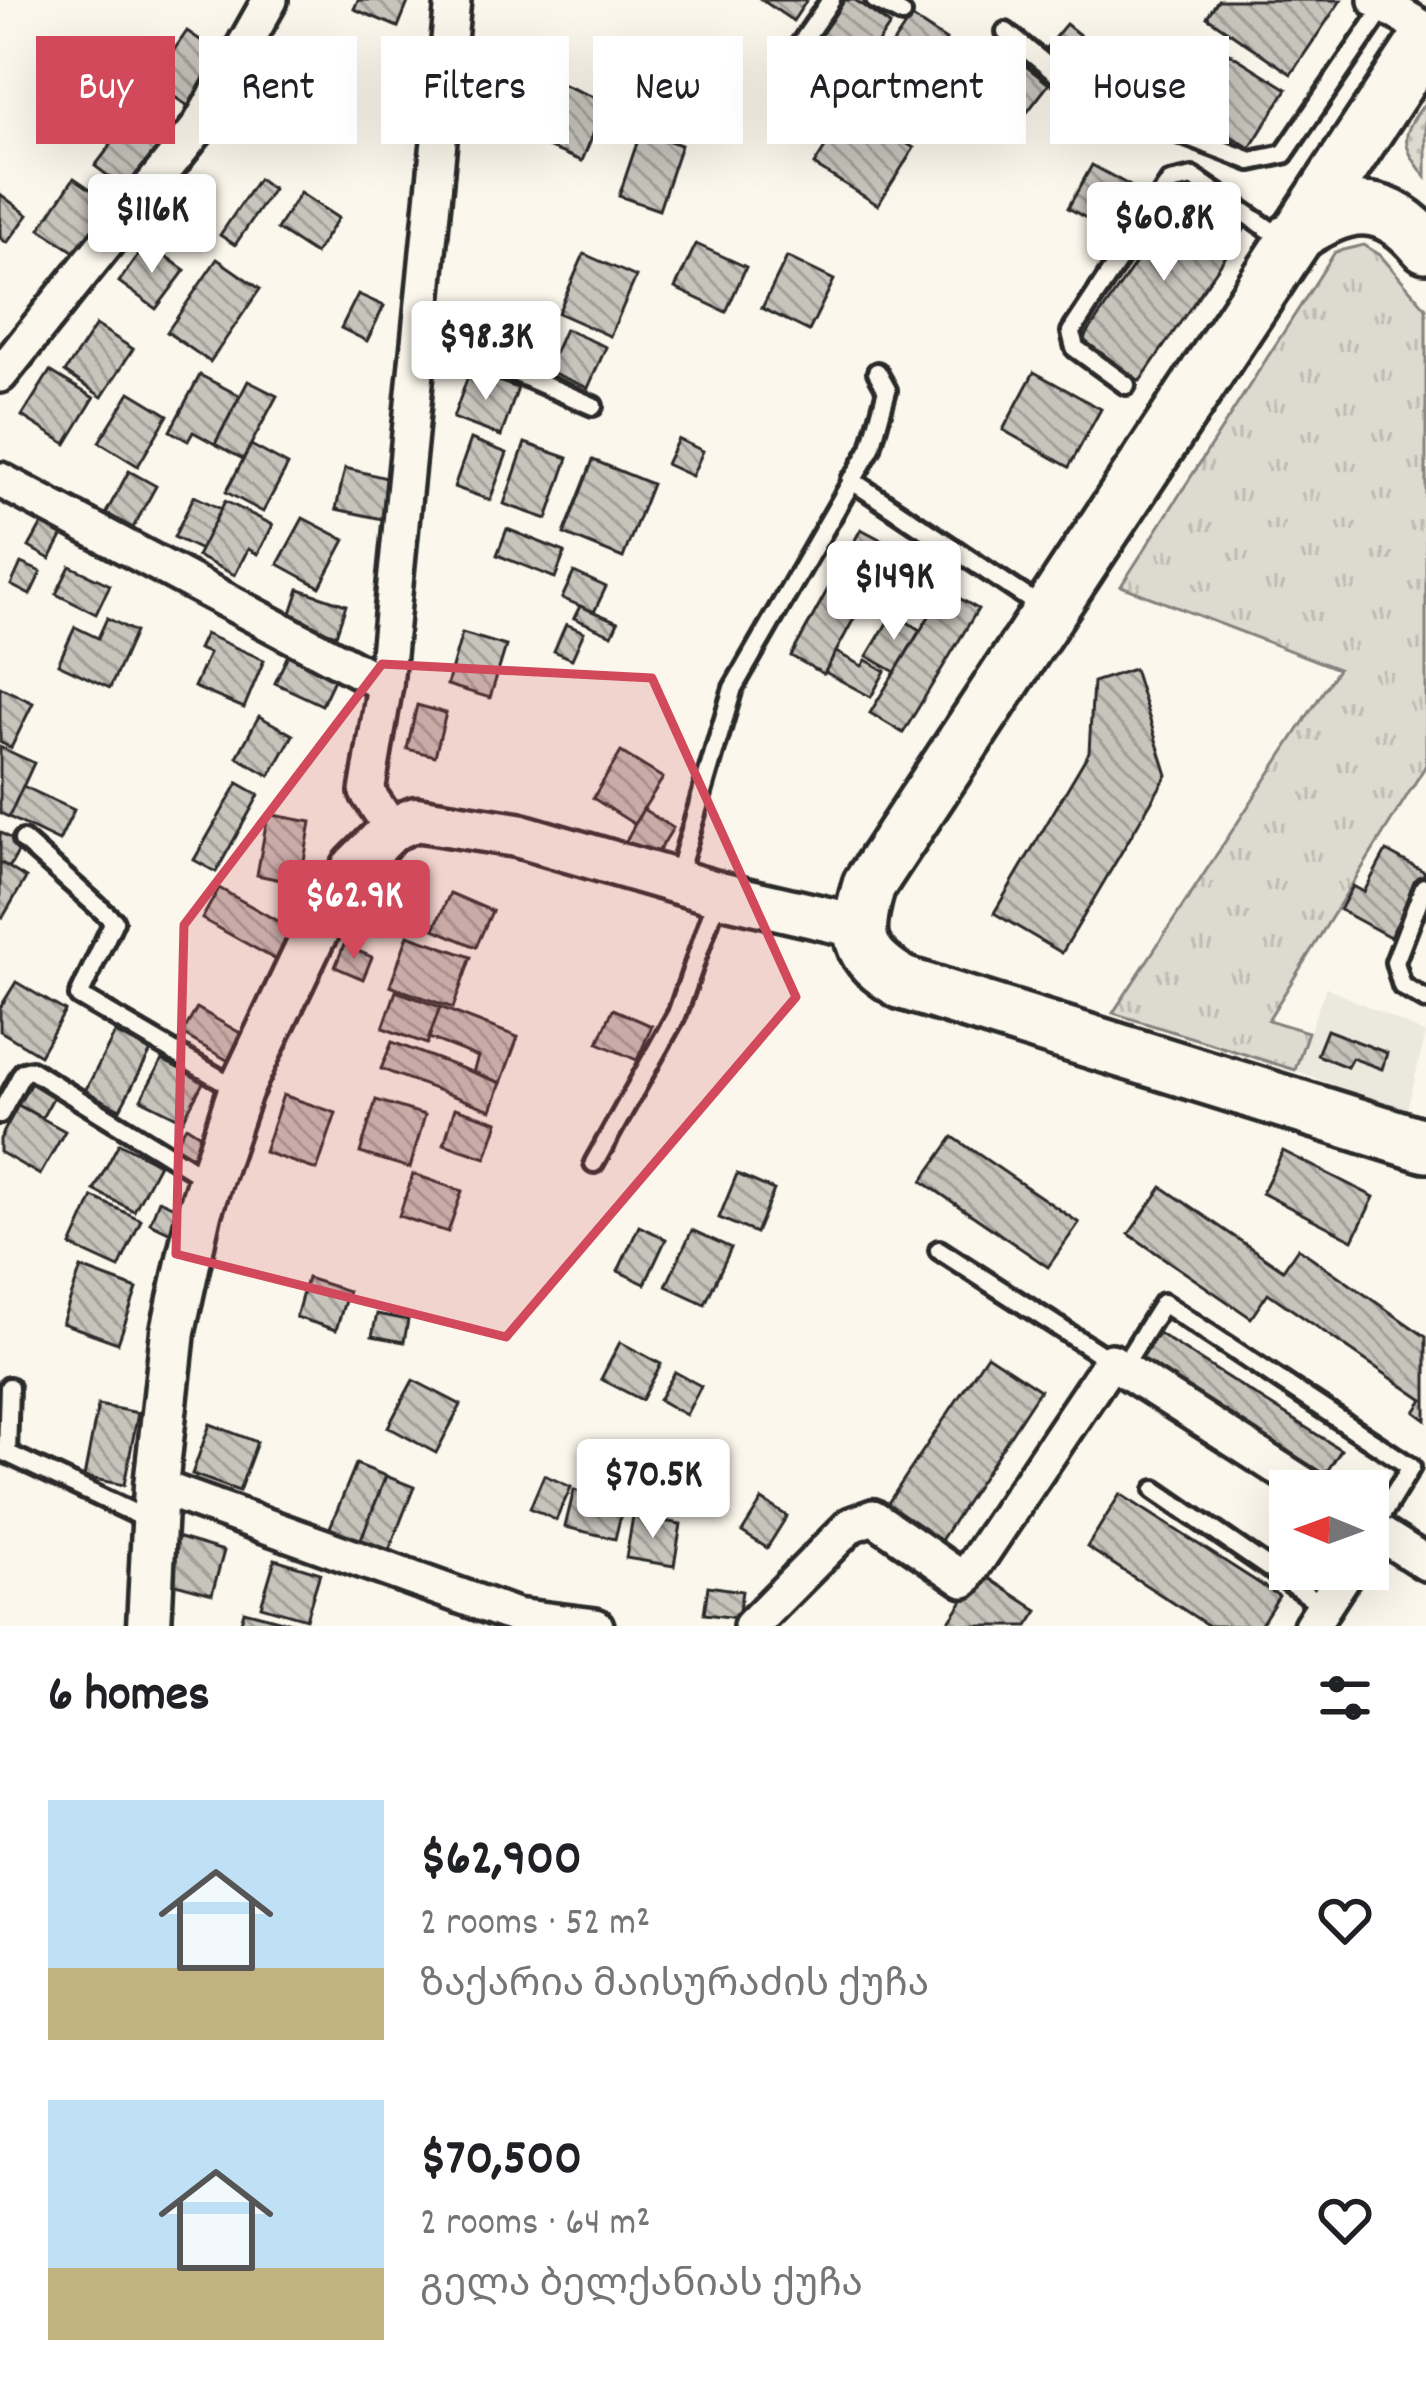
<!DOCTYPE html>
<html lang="en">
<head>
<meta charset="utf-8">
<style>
	:root { --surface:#fff; --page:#f6f6f6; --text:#202124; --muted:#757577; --accent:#d1495b }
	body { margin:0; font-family:Dekko,"Noto Sans Georgian",sans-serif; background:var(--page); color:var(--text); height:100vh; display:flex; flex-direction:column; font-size:45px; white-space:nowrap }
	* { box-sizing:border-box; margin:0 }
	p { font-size:39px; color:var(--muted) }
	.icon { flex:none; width:66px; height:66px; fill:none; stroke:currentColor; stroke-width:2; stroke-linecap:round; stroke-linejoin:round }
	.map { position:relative; height:1626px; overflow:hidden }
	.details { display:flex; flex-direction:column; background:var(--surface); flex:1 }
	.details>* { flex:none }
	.hud { position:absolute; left:36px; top:36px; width:1356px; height:108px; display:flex; gap:24px }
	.needle { width:78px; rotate:271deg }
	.controls { position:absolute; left:1269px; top:1470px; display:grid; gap:24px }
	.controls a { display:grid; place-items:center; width:120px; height:120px; border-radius:0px; background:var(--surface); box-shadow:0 12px 48px #0002; font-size:60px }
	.price { position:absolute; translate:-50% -102px; padding:0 27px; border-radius:12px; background:#fff; color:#222; font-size:39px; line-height:78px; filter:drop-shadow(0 3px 6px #0008) }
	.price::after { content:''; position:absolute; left:50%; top:72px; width:36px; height:27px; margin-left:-18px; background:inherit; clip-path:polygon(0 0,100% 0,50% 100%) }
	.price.active { background:var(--accent); color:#fff }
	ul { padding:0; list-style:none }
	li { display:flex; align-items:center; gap:36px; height:300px; padding:0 48px }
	li span { display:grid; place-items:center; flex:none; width:336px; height:240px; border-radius:0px; color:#555 }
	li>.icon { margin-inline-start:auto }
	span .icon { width:144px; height:144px; fill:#fffc; stroke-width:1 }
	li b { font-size:51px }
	h2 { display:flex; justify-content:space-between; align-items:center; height:144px; padding:0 48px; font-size:51px }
	.pill { padding:0 42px; border-radius:0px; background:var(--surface); box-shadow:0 12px 48px #0002; font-size:42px; line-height:108px }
	.pill.active { background:var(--accent); color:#fff }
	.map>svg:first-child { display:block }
</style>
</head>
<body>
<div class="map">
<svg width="1426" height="1626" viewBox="0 0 1426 1626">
	<defs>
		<pattern id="grass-tufts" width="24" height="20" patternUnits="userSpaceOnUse" patternTransform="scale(3)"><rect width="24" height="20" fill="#dddad0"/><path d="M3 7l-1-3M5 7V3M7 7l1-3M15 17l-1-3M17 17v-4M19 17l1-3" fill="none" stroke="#bebbb3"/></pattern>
		<pattern id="park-dots" width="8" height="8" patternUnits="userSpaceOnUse" patternTransform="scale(3)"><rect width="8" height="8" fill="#dddad0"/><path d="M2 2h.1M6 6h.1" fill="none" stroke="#bebbb3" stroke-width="1.8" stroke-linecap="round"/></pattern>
		<pattern id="building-back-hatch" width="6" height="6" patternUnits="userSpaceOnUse" patternTransform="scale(3)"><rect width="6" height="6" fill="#c7c4bc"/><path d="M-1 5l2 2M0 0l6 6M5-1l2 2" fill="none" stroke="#a29f99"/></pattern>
	</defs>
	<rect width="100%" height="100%" fill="#fbf7ec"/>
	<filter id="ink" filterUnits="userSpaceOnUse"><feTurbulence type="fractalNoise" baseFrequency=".00833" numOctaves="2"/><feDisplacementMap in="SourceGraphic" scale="24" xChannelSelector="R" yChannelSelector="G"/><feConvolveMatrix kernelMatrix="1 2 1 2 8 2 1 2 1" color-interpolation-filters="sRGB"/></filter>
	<g filter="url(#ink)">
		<polygon fill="#ebe8de" points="1326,987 1426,1034 1406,1113 1295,1070"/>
		<polygon fill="url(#grass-tufts)" stroke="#84827e" stroke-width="3" points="1364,245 1380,255 1426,308 1426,765 1268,1020 1308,1032 1295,1070 1113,1013 1338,669 1121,586 1335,252"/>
		<path fill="url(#park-dots)" stroke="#84827e" stroke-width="3" d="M1426,102V177C1400,144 1400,135 1426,102Z"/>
		<g fill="url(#building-back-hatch)" stroke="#2b2b2b" stroke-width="3">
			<polygon points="358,0 409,0 398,27 354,9"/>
			<polygon points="762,0 807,0 793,21"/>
			<polygon points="845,0 855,0 890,25 860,69 818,39"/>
			<polygon points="1218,0 1341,0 1291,74 1207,17"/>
			<polygon points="911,17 946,40 912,91 877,67"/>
			<polygon points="1066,24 1102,53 1082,78 1045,49"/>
			<polygon points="187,31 225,57 191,108 152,82"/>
			<polygon points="299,51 325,69 295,113 270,95"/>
			<polygon points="1229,53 1287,89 1250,148 1192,112"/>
			<polygon points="1010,54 1049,84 1018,124 980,95"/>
			<polygon points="542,76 606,102 582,161 518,135"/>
			<polygon points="850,108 914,148 878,205 814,165"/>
			<polygon points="129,121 162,146 128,191 95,166"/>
			<polygon points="641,131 681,145 659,210 619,196"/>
			<polygon points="1092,165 1134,188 1110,231 1068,208"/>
			<polygon points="74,178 115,206 82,257 40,229"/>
			<polygon points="258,179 273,189 235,245 220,235"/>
			<polygon points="1188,187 1246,227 1140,381 1082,341"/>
			<polygon points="300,193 338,218 315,254 277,229"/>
			<polygon points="0,194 28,215 7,243 0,238"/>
			<polygon points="147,243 185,270 156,309 119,282"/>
			<polygon points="696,244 746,267 726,312 675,288"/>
			<polygon points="584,254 636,277 610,336 558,313"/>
			<polygon points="787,257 834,280 809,331 762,308"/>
			<polygon points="217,259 260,289 210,362 167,332"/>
			<polygon points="358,294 384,306 367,341 341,328"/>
			<polygon points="96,325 133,349 102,397 65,372"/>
			<polygon points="565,329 606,347 588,388 547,370"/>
			<polygon points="50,371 94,398 66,444 22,416"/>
			<polygon points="470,371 518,388 501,436 453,418"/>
			<polygon points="1034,372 1101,409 1069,467 1003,430"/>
			<polygon points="200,375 240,396 215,444 193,432 188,441 170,431"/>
			<polygon points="248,381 277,396 243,459 215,444"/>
			<polygon points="130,392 168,415 138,466 99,442"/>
			<polygon points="471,439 507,453 490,500 454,487"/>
			<polygon points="678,439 703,451 692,476 666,464"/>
			<polygon points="525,443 568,458 547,519 504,504"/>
			<polygon points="251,445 288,465 263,512 226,492"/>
			<polygon points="593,460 652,484 623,558 564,534"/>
			<polygon points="345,468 391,479 382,519 336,509"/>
			<polygon points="129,471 156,486 133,528 106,513"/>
			<polygon points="194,496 221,509 201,550 174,537"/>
			<polygon points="225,501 273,525 258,554 248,549 235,575 197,556"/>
			<polygon points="303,518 345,540 320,587 278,564"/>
			<polygon points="44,520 65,531 50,559 29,547"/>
			<polygon points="507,529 565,552 555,578 497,555"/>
			<polygon points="861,529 893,546 824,674 791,656"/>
			<polygon points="21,563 41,572 30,595 11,585"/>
			<polygon points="70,566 110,585 96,614 56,594"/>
			<polygon points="574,572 606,587 594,612 562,598"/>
			<polygon points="299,589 346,605 336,635 289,619"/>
			<polygon points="945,590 978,609 903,733 870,713"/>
			<polygon points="580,606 618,622 612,635 574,618"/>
			<polygon points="893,613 920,630 895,672 867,656"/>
			<polygon points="107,618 135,632 110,688 58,664 75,627 98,638"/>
			<polygon points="566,624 584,632 572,659 554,651"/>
			<polygon points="462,633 506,646 490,698 447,685"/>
			<polygon points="205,634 264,660 244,708 194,687 209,653 198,649"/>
			<polygon points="292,646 339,669 322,705 275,683"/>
			<polygon points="836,652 862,666 866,660 885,671 871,697 825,672"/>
			<polygon points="1134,669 1167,775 1062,953 994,913 1089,752 1093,682"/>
			<polygon points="0,687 33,703 11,748 0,742"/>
			<polygon points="417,705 446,713 435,756 407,749"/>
			<polygon points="259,716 293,735 270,776 237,757"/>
			<polygon points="0,747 34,763 9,817 0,813"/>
			<polygon points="621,752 663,778 634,824 593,798"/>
			<polygon points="238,783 259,795 216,872 194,860"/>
			<polygon points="23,786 74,810 59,841 9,817"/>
			<polygon points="643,809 673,828 652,862 619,854"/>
			<polygon points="268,814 311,822 300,884 257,875"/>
			<polygon points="0,832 22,845 9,868 0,862"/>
			<polygon points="1386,851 1425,872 1390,937 1340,910 1353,886 1364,892"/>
			<polygon points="0,862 26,878 3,917 0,915"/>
			<polygon points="219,888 295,931 278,961 202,919"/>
			<polygon points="450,893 492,911 476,947 434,929"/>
			<polygon points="408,935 471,957 453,1008 390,986"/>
			<polygon points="344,945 372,957 363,979 335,967"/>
			<polygon points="16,982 65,1011 40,1055 0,1031 0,1008"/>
			<polygon points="396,991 440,1007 427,1044 383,1028"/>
			<polygon points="440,1007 518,1037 501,1083 473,1072 478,1057 429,1038"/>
			<polygon points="197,1008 254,1041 239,1067 182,1034"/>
			<polygon points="613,1009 652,1026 637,1060 598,1043"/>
			<polygon points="1327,1030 1387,1053 1382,1069 1352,1058 1347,1067 1317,1055"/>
			<polygon points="115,1033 151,1051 120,1109 85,1091"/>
			<polygon points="392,1042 501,1083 491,1110 381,1069"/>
			<polygon points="162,1060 204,1081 183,1120 141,1099"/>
			<polygon points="31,1083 54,1096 42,1118 18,1105"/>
			<polygon points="283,1095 336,1113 317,1170 264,1152"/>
			<polygon points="376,1100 425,1115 410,1168 360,1153"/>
			<polygon points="18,1105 65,1131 40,1175 0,1152 0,1139"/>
			<polygon points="455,1108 498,1122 486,1158 444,1144"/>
			<polygon points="186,1126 211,1142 197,1163 173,1148"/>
			<polygon points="953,1137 1079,1223 1048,1267 922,1181"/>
			<polygon points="119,1143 159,1164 134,1211 94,1190"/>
			<polygon points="1283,1151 1374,1197 1353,1240 1262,1193"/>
			<polygon points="413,1174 462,1191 448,1232 399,1216"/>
			<polygon points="737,1174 774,1190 756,1233 719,1218"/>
			<polygon points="1162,1187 1283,1270 1298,1248 1426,1337 1426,1420 1415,1412 1423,1400 1268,1293 1251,1318 1129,1234"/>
			<polygon points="93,1197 141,1220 119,1268 71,1246"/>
			<polygon points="159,1200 185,1212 175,1235 150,1223"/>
			<polygon points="639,1226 666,1239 645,1284 618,1271"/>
			<polygon points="692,1230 731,1248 705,1304 666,1286"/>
			<polygon points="81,1268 137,1289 118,1343 62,1323"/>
			<polygon points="307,1278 348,1291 336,1330 296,1317"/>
			<polygon points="377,1314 408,1320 404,1342 372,1336"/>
			<polygon points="1158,1333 1341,1450 1322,1479 1139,1362"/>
			<polygon points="620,1342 661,1364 642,1400 601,1379"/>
			<polygon points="987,1355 1040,1390 934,1551 880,1515"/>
			<polygon points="675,1372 701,1386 686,1415 659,1400"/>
			<polygon points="413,1380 461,1405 436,1453 388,1427"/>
			<polygon points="98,1405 138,1413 124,1485 84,1477"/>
			<polygon points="210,1424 257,1442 239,1491 192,1474"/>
			<polygon points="356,1464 386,1476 360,1542 329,1530"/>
			<polygon points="544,1475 571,1487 556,1520 530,1508"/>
			<polygon points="386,1476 414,1487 388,1553 360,1542"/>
			<polygon points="574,1490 624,1502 615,1539 565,1527"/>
			<polygon points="1120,1494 1279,1596 1260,1626 1209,1626 1087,1547"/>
			<polygon points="762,1500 787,1516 767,1548 742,1532"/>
			<polygon points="633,1516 681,1524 674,1566 626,1558"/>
			<polygon points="173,1536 224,1551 212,1594 161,1580"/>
			<polygon points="275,1559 320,1573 306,1619 261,1606"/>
			<polygon points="981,1573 1038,1611 1028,1626 946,1626"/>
			<polygon points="708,1586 742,1591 738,1618 704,1614"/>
			<polygon points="244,1611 298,1625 298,1626 240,1626"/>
		</g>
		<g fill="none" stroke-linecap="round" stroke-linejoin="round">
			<defs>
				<g id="service">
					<polyline points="875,0 902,14"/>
					<polyline points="1006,32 1107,115 1152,123 1251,161 1284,154 1384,7"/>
					<polyline points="793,55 831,0"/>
					<polyline points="421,332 593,406"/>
					<polyline points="1126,385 1075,348 1071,332 1170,182 1193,177 1289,243"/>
					<polyline points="851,480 1044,609"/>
					<polyline points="23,840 114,921 79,996 239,1090"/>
					<polyline points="676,881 733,688 871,448 887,390 877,372"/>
					<polyline points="1424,887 1395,962 1402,986 1426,1000"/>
					<polyline points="0,1114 23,1072 31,1070 209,1180"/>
					<polyline points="594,1163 677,1014 718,895"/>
					<polyline points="939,1250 1111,1361"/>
					<polyline points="1122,1368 1163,1303 1411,1467 1373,1529"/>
					<polyline points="0,1450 153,1522"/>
					<polyline points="7,1453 9,1387"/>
					<polyline points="1155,1490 1324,1606"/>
				</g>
				<g id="minor">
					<polyline points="1376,0 1426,30"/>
					<polyline points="0,375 198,128 270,0"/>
					<polyline points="0,480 385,685"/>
					<polyline points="392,829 367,792 385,685 453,0"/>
					<polyline points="156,1486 516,1616 596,1626"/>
					<polyline points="1368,1526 1426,1563"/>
					<polyline points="751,1626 851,1525 873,1517 964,1580 1111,1361 1314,1491"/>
					<polyline points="1311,1626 1348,1569"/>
				</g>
				<polyline id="tertiary" points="149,1626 156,1486 173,1331 199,1213 240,1091 313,937 355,866 392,829 416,819 517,835 719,894 857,926"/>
				<g id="primary">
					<path d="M1426,40L869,885C854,936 855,954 903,983L1426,1146"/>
					<path d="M1294,237C1345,202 1383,194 1426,246"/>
				</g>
			</defs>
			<use href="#service" stroke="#2b2b2b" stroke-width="26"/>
			<use href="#minor" stroke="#2b2b2b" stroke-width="42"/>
			<use href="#tertiary" stroke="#2b2b2b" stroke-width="51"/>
			<use href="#primary" stroke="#2b2b2b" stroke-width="60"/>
			<use href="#service" stroke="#fbf7ec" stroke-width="16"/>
			<use href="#minor" stroke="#fbf7ec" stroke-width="33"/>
			<use href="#tertiary" stroke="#fbf7ec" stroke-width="42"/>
			<use href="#primary" stroke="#fbf7ec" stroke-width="51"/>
		</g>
	</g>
	<path fill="#d1495b" fill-opacity="0.2" stroke="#d1495b" stroke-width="9" stroke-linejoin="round" d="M382,664L652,678L796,997L506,1337L176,1254L184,925Z"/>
</svg>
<div class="controls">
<a><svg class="needle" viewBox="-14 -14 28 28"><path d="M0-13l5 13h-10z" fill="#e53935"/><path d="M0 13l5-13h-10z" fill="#757577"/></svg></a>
</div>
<b class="price" style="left:152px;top:276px">$116K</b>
<b class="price" style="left:1164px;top:284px">$60.8K</b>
<b class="price" style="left:486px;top:403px">$98.3K</b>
<b class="price" style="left:894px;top:643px">$149K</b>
<b class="price active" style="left:354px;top:962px">$62.9K</b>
<b class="price" style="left:653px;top:1541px">$70.5K</b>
<div class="hud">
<a class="pill active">Buy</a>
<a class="pill">Rent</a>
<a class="pill">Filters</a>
<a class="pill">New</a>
<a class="pill">Apartment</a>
<a class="pill">House</a>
</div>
</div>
<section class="details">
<h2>6 homes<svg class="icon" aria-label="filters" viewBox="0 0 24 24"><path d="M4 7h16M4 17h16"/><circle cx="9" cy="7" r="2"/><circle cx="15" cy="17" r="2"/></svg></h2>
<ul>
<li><span style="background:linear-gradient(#bfe0f5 70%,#c2b280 0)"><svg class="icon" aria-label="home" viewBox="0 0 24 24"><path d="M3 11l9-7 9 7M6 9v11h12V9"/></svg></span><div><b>$62,900</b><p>2 rooms · 52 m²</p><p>ზაქარია მაისურაძის ქუჩა</p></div><svg class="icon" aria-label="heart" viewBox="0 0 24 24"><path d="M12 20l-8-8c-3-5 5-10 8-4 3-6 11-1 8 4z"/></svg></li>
<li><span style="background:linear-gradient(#bfe0f5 70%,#c2b280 0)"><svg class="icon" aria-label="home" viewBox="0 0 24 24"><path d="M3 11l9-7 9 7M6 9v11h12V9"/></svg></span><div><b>$70,500</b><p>2 rooms · 64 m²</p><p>გელა ბელქანიას ქუჩა</p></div><svg class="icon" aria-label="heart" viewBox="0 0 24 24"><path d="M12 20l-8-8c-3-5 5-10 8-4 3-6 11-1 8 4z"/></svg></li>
</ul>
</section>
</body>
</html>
